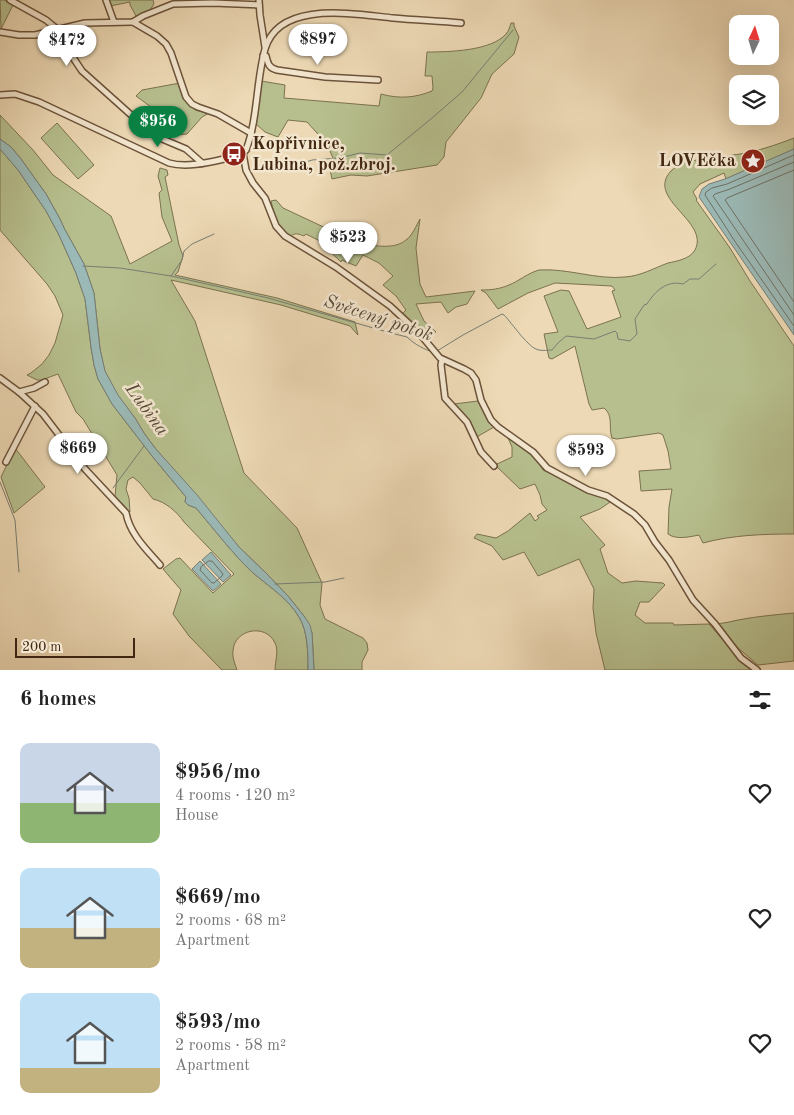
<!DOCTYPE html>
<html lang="en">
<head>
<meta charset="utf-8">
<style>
	:root { --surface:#fff; --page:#f2f2f2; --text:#222; --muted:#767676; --accent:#0b8043 }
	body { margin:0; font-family:"Old Standard TT",serif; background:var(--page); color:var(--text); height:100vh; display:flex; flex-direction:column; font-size:19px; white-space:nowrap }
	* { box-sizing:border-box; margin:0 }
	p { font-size:16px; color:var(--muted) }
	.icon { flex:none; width:28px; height:28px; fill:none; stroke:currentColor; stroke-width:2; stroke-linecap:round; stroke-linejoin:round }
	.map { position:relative; height:670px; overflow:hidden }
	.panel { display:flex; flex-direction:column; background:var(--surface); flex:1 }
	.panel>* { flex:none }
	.needle { width:32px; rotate:4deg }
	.controls { position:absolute; left:729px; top:15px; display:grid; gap:10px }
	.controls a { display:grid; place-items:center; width:50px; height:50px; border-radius:10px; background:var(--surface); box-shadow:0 5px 20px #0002; font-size:25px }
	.scale { position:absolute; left:15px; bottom:12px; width:120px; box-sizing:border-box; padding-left:5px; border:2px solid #412611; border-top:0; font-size:14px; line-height:18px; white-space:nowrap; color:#412611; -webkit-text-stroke:4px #f3e6cf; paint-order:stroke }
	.price { position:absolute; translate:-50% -42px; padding:0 11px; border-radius:18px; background:#fff; color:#222; font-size:16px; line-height:32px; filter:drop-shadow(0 1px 2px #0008) }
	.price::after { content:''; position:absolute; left:50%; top:30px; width:15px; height:11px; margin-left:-8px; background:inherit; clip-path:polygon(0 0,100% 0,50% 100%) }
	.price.on { background:var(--accent); color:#fff }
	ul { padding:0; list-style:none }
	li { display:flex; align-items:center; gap:15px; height:125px; padding:0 20px }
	li span { display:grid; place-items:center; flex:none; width:140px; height:100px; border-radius:10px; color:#555 }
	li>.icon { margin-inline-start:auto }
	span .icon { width:60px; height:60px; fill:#fffc; stroke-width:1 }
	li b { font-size:21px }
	h2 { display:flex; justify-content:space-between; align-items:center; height:60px; padding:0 20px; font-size:21px }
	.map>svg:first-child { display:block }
</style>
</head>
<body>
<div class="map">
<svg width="794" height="670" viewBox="0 0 794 670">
	<rect width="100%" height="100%" fill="#edd9b5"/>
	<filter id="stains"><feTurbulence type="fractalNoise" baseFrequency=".004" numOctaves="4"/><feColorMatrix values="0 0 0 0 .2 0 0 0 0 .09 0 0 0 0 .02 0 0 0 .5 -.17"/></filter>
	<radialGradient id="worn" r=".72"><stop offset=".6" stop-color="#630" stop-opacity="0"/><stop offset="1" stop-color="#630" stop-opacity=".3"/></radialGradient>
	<g fill="#b7bf8e" stroke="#7c7250">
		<polygon points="0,0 4,0 13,5 1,29"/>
		<polygon points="107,0 153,0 154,4 148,13 136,16 130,5 130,2 110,6"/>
		<path d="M511,23H514V26L519,37L514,54L492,74L481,98L446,142L444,157L437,165L367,176L351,175L332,179L329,165L335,163L327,144L307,122L288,120L278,137L265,132L256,124L261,81L285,85L284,98L379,106L381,94C399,99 415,98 432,91L433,88L432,76H425L427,52C449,52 491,51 506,34C509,31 510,26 511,23Z"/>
		<polygon points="180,83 184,98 195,110 209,113 202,117 187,134 176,135 160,126 147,112 151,107 136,96 142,90"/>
		<polygon points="0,115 33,150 53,175 111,216 130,264 172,241 162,217 159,193 162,190 158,176 160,168 167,170 168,175 165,177 179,245 183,256 178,272 175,275 277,298 355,322 358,335 350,326 281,305 171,280 195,321 244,473 297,528 322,583 320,605 325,619 363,638 367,643 368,650 362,662 362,670 314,670 312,633 304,616 288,596 266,573 239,547 155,448 144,433 135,418 118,396 105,372 100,349 94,293 84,264 64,228 60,219 46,194 21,159 11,147 0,139"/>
		<polygon points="57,123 94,165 78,179 41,138"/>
		<path d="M794,138V149L786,153L726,179L724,173L700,184L693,192L697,199L696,200L730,248L750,281L794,346V534C764,534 732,535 703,543L699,535C689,537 676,540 668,534L669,507L672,489L641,491L639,471L671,469L668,451L663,435L659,433L617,439L612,438C608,427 614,416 604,408L592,410L589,404L575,346L552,359L549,358L544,334L558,332L544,296L561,290L569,291L587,329L621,317L612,291L615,290L612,286L555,283L528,293L498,309L486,293L481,290C491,290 500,289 509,285C519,281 528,273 539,270C568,268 596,280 625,277C641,276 654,268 668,263C677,261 690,259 695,250C710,221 645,199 671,171C683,158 722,157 740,154C758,151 776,145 794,138Z"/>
		<path d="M0,149L18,170L46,211L59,235L76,273L85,299L91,347L94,365L98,379L112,404L152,456L186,497L185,502L188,505L196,508C214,529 232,553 252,572C268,586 288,598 299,617C308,631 308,654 308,670H275C275,662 279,650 275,643C266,623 234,629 233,651C232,657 235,664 237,670H222L189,636L173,614L181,590L163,569L176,559L180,558L213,593L234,574L184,522C177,512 166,502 153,499L140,483L133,477L128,480L126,489L129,498L130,512L115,496L117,475L83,419L76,412L58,374L47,378L45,380H37L27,375L31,373L42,364L49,355L55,343L63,315L55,296L47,284L0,230Z"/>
		<path d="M276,200L283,208L362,245C376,245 394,250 406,240C412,236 416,226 420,219L416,248L420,284L426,297L475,291L467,304L456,307L448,313L441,302L416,304L424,321L436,332L423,335L402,314L406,310L396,296L383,285L393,276L379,263L363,255L356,266L342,260L341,262L318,240L306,234L304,236C299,234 294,232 290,237C277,226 275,218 271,201Z"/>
		<polygon points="478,401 494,427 475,438 454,404"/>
		<polygon points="508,438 532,453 543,470 613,500 600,509 580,517 605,545 600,549 608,573 622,583 636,581 663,583 665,585 649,602 640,602 635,615 645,623 673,623 674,625 709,624 740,659 743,664 745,664 753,670 605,670 596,633 593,608 594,589 579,559 538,576 524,552 503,560 492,546 474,538 477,534 496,538 508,531 530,513 535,521 539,518 537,516 547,510 542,504 540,495 535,484 520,489 495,465 512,457 512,447"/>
		<polygon points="15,448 45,487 14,513 1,477"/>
		<path d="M794,613V661L758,665L737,647L718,624C721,623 725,623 729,622C750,617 773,615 794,613Z"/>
	</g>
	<g fill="#9bb9b6" stroke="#777e74">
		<path d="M0,139L11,147L21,159L46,194L60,219L64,228L84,264L94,293L100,349L105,371L118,395L135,418L144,433L155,448L198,496L239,547L266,573L288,596L304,616L310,625L312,633L314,670H308C308,654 308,631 299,617C288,598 268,586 252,572C232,553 214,529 196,508L188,505L185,502L186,497L152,456L112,404L98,379L94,365L91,347L85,299L76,273L59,235L46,211L18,170L0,149Z"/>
		<polygon points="794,149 794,335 699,197 702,189 709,184 725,179"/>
		<polygon points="211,552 231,575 223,582 202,560"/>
		<polygon points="200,561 221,584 213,591 192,569"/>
	</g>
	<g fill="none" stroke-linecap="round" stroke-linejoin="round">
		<g stroke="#6e7064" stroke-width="1">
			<polyline points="794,155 727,184 712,188 706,192 705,195 736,243 794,326"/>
			<polyline points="794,162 730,189 715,194 713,196 794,315"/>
			<polyline points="794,170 727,198 725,200 794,302"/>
			<polygon points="209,561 212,561 223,574 222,576 214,583 212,583 200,570 201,567"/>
		</g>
		<g stroke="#777e74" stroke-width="1">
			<polyline points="280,170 290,168 312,160 339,158 360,153 387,155 432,118 462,92 513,30"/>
			<path d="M83,266L120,268L171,276L229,289L268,298L391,333L407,337C414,344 425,350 433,352"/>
			<polyline points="171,276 182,260 184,251 192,244 214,234"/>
			<path d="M437,351L463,335L502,314L504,315C512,323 529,349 539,350C543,351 548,350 552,350L558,343L566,336L594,339L615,331L617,333L618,339L630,341L637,334L635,319L644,305L647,304C655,291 667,280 683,284L690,279H699L716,264"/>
			<polyline points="0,482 15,520 19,572"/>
			<polyline points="113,488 144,446"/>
			<polyline points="275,584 325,582 344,578"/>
		</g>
		<defs>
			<g id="minor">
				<polyline points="10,0 46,20 57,29 66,47 82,71 139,122 160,138 186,149 202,163"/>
				<polyline points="106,0 114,22"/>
				<polyline points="259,0 260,15 265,47"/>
				<polyline points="133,22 157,36 166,44 171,53 186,97 192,104 198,107 218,114 251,133"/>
				<polyline points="0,32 19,35 35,35 85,23 133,22 143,16 173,4 213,3 259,5"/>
				<path d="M263,56H266C268,64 269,68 277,70L325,77L378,80"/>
				<path d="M0,95L15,94L39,102L169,163C190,169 217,160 238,156L243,153L246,150C258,119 256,81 265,49C279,0 353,14 393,18C415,20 438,21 461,23"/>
				<polyline points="243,153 246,170 253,183 265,198 276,226 285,236 336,267 390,306 419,333 440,358 464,369 471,373 476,380 481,400 491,420 498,427 533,452 547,468 588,490 607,496 634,514 645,525 655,542 669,560 693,600 715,624 741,658 757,670"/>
				<polyline points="442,360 441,365 445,398 467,422 481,452 494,466"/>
				<path d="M0,378L19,392L43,414L85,469L126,513C130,534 146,549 160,565"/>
				<polyline points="19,392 34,388 45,382"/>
				<polyline points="6,462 35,406"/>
			</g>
		</defs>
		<use href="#minor" stroke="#6c533a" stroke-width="8"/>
		<use href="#minor" stroke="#f3e6cf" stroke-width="5"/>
	</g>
	<defs>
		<symbol id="bus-disc" viewBox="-11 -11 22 22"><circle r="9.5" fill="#8f2418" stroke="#f3e6cf"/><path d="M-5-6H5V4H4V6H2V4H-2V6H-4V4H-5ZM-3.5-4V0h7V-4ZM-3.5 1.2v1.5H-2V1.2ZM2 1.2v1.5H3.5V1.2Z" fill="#fff"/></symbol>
		<symbol id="sight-disc" viewBox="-11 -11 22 22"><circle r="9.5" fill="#8f2418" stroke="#f3e6cf"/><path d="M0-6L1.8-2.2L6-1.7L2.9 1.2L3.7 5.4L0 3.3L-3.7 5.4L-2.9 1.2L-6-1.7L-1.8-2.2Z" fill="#fff"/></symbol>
	</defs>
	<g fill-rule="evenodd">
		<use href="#bus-disc" x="220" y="140" width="28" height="28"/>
		<use href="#sight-disc" x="739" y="147" width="28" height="28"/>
	</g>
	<g text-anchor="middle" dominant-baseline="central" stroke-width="5" stroke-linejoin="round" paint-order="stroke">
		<g font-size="18" font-weight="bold" fill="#412611" stroke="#f3e6cf" text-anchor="start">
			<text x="252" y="144">Kopřivnice,<tspan x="252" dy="21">Lubina, pož.zbroj.</tspan></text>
			<text x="736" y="161" text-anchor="end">LOVEčka</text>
		</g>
		<g font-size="19" font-style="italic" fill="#584b3a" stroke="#f3e6cf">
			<text transform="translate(378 319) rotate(18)">Svěcený potok</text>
			<text transform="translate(146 410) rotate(54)">Lubina</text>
		</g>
	</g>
	<rect width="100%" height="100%" filter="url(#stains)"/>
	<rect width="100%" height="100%" fill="url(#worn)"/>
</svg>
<div class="controls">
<a><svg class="needle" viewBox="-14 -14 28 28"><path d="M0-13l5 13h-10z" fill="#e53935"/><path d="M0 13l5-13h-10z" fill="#767676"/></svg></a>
<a><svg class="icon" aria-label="layers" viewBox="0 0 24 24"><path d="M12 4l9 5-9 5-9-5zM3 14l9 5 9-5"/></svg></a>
</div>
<div class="scale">200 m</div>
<b class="price" style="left:318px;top:66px">$897</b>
<b class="price" style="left:67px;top:67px">$472</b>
<b class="price on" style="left:158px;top:148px">$956</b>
<b class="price" style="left:348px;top:264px">$523</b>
<b class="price" style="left:78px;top:475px">$669</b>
<b class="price" style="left:586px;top:477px">$593</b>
</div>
<section class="panel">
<h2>6 homes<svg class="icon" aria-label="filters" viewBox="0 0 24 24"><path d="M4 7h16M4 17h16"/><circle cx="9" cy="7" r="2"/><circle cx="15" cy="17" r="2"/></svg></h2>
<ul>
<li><span style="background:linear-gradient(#c9d6e8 60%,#8fb573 0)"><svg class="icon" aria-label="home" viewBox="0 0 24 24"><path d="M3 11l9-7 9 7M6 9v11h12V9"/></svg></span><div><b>$956/mo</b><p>4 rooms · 120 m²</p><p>House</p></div><svg class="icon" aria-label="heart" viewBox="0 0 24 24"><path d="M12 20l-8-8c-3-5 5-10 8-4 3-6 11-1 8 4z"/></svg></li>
<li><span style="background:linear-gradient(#bfe0f5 60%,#c2b280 0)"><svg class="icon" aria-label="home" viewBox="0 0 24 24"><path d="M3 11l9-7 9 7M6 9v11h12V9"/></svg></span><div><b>$669/mo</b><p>2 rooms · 68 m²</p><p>Apartment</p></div><svg class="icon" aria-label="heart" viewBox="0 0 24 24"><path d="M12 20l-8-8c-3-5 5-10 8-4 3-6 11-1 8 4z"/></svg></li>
<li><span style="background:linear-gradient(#bfe0f5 75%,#c2b280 0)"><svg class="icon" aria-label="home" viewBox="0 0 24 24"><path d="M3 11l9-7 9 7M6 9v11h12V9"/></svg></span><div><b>$593/mo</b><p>2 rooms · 58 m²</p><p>Apartment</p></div><svg class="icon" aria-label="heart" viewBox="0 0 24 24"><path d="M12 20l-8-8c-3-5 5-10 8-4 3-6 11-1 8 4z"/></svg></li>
</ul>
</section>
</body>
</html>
